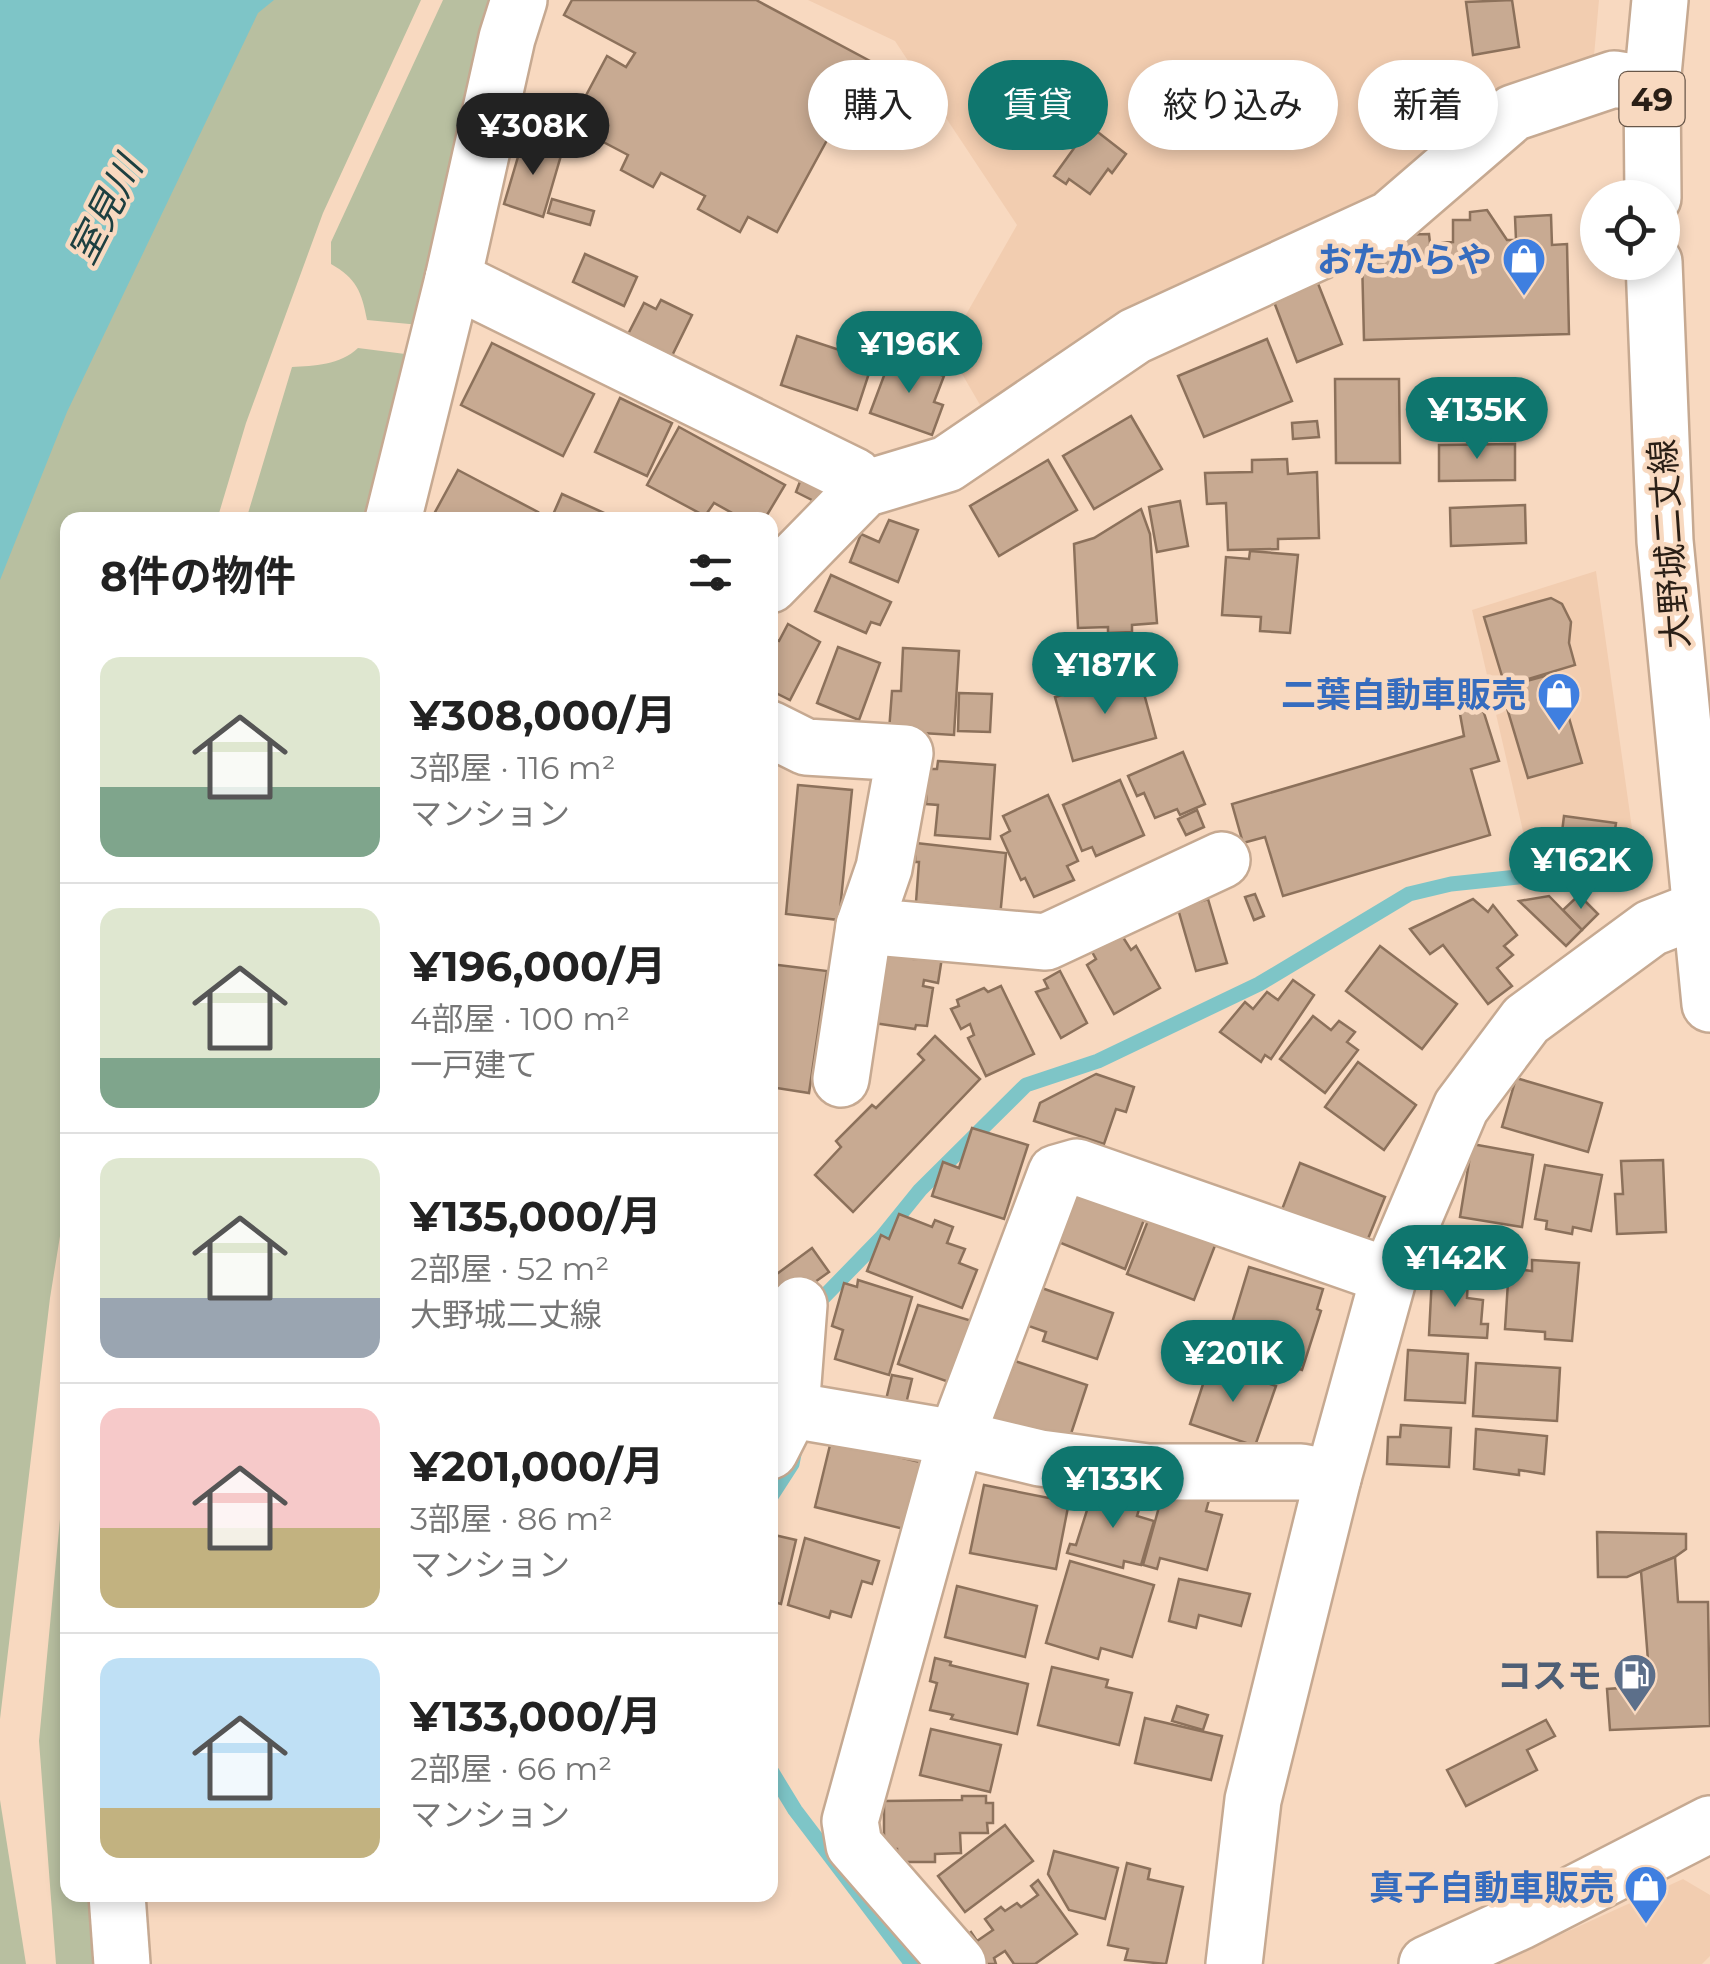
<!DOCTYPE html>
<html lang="ja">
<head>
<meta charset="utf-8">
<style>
	:root { --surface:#fff; --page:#f2f2f2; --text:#222; --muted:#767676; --line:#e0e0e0; --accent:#0f766e }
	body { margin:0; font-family:Montserrat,"Noto Sans JP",sans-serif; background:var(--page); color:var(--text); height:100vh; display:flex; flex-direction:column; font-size:38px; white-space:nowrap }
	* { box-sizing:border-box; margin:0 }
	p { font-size:32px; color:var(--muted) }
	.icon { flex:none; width:55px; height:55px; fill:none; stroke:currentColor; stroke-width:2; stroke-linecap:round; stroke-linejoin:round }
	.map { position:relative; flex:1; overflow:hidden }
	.details { position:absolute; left:60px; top:512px; width:718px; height:1390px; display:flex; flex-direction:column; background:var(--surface); border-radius:20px; box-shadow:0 5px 15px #0003 }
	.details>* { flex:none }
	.guide { position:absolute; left:808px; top:60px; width:752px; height:90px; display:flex; gap:20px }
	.buttons { position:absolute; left:1580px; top:180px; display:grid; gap:20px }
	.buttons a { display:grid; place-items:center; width:100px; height:100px; border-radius:50%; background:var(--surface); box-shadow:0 5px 15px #0003; font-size:50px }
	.price { position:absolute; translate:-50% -85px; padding:0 22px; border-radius:35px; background:var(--accent); color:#fff; font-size:32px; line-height:65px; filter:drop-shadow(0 2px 5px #0008) }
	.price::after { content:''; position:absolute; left:50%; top:60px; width:30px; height:22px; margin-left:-15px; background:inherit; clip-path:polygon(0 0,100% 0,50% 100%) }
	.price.selected { background:#222; color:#fff }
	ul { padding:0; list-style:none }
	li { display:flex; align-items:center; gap:30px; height:250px; padding:0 40px }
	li+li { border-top:2px solid var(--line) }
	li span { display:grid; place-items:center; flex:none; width:280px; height:200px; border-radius:20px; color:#555 }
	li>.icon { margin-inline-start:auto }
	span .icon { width:120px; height:120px; fill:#fffc; stroke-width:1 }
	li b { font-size:42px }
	h2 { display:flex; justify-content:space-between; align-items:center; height:120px; padding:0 40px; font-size:42px }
	.pill { padding:0 35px; border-radius:45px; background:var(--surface); box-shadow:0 5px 15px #0003; font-size:35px; line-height:90px }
	.pill.selected { background:var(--accent); color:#fff }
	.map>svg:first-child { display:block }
</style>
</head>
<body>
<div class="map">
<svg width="1710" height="1964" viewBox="0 0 1710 1964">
	<rect width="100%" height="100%" fill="#f8d9c0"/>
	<g fill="#f2cdb0">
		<polygon points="808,0 1599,0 1593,67 1380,196 983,410 947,348 1017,225 895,41"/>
		<polygon points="1596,571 1637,864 1528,853 1472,610"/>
		<polygon points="1683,1879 1710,1895 1710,1956 1702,1964 1496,1964"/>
	</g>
	<g fill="#b8bfa0">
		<polygon points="256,0 421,0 323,213 246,423 217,520 68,520 67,1193 50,1298 0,1719 0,399"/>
		<path d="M443,0H501L420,325L367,320C362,292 356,278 331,264V242Z"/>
		<path d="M358,348L413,355L373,520H246L292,367C314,366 340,365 358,348Z"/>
		<polygon points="67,1445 68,1895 104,1895 108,1964 56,1964 39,1741"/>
		<polygon points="0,1800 26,1964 0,1964"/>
	</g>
	<polygon fill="#7ec5c7" points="0,0 274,0 258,13 67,412 0,580"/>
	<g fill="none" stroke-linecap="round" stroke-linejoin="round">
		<g stroke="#7ec5c7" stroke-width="15">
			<polyline points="813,1308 882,1237 920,1190 1026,1085 1098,1061 1259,984 1409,894 1451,884 1546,874 1622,884"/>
			<polyline points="770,1498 792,1464 794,1454"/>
			<polyline points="770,1769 795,1810 912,1964"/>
		</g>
	</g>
	<g fill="#c8aa92" stroke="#8c715b" stroke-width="2.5">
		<polygon points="572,0 756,0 870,61 777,232 748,217 740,232 698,209 705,196 661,173 653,187 621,170 628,155 590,135 593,128 574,118 607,56 626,67 635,53 564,15"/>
		<polygon points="1512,0 1519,47 1473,55 1466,2"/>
		<polygon points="1090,126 1126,154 1112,173 1108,169 1090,194 1069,179 1066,184 1054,176"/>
		<polygon points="523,140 562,152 543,217 504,204"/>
		<polygon points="552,199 594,211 590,225 548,213"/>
		<polygon points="1487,210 1507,240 1516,240 1515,217 1551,215 1552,245 1567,244 1569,334 1364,340 1362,258 1394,258 1393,235 1429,234 1430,243 1453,242 1453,220 1470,220 1470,212"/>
		<polygon points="585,254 637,277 624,306 573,282"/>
		<polygon points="1315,276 1342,344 1297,362 1271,294"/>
		<polygon points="661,300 692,315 667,366 625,340 644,303 656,309"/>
		<polygon points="797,336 873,361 857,410 781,385"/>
		<polygon points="1267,339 1292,401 1204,437 1178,376"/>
		<polygon points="492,343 594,394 563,456 461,405"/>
		<polygon points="891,357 944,376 934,402 943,405 932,435 870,413"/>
		<polygon points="1335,379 1399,379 1400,463 1336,463"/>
		<rect x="1433" y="384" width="80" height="42"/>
		<polygon points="620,398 672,423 647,476 595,452"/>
		<polygon points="1131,416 1162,469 1094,509 1063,456"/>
		<polygon points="1317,421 1319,437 1293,439 1292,423"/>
		<polygon points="679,427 785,485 764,520 745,520 714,503 705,516 647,485"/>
		<polygon points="1515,444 1515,480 1439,481 1439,445"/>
		<polygon points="1287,459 1288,474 1317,472 1319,538 1278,539 1278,549 1228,550 1226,503 1207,504 1205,473 1252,472 1252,460"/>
		<polygon points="1048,460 1077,510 999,556 970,506"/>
		<polygon points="458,470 538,512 534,520 446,520 434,514"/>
		<polygon points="801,479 829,491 822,505 796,492"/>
		<polygon points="562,494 611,516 609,520 543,520 546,515 552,517"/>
		<polygon points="1180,501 1188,546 1157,552 1149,507"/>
		<polygon points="1525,505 1526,543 1451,546 1450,508"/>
		<polygon points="1141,509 1150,534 1157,623 1132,625 1132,632 1108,633 1108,627 1078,628 1074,544 1094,538"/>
		<polygon points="889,520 918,530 898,582 850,562 861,534 879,542"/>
		<polygon points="1250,551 1298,555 1290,633 1260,631 1261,617 1222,615 1226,557 1249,559"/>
		<polygon points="831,575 891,602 880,625 871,622 866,633 815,611"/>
		<polygon points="1551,598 1562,604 1571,622 1569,643 1575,665 1505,686 1484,617"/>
		<polygon points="788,624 820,642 790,700 770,690 770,637 779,641"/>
		<polygon points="838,647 880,663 859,720 817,703"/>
		<polygon points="903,648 959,651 954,735 889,731 892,691 901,691"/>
		<polygon points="1110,672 1113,683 1132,678 1136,691 1143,690 1156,738 1073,761 1055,697 1088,688 1085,678"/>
		<polygon points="1556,673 1582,763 1528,778 1501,688"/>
		<polygon points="959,693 992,694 990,732 958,731"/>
		<polygon points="1468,704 1480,707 1484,713 1499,761 1471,769 1490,835 1283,896 1265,837 1243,843 1232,804 1464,736 1460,714"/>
		<polygon points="1183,752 1205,804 1180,815 1177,809 1155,818 1144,793 1137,796 1128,776"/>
		<polygon points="938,761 995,765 990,839 935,835 938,805 926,804 928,769 937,769"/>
		<polygon points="1120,780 1144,835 1096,856 1092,847 1082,851 1063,805"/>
		<polygon points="798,785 852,790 839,920 786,914"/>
		<polygon points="1048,795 1078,861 1067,866 1074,880 1034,897 1025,878 1021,880 1001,836 1010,831 1003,816"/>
		<polygon points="1197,810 1204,827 1186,835 1178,819"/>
		<polygon points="1564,816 1616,823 1611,856 1560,848"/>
		<polygon points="916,843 1006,853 1000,917 970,913 970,907 916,902 919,862 915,862"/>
		<polygon points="1255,894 1264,916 1254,920 1245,897"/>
		<polygon points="1579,895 1598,914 1582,930 1563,910"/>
		<polygon points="1549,896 1582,930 1566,946 1519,901"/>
		<polygon points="1208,899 1227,963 1196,971 1178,909"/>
		<polygon points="1473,899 1488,912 1493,905 1517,935 1504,946 1513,955 1497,968 1512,986 1488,1004 1443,945 1430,954 1410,929"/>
		<polygon points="1121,934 1131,950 1136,946 1160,988 1114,1014 1087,965 1096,959 1091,950"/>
		<polygon points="884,943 916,947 914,959 924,959 925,949 943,951 938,983 924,980 923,986 933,988 927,1026 916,1025 915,1029 860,1021"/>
		<polygon points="1380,946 1457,1004 1422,1049 1346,991"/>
		<polygon points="770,964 827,971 809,1093 770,1087"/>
		<polygon points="1060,971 1087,1023 1061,1038 1036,992 1048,988 1044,980"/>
		<polygon points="1293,980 1314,995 1271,1059 1265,1055 1261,1062 1220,1032 1245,1002 1253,1009 1267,992 1278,1000"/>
		<polygon points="1001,986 1034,1054 986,1076 968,1038 974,1035 970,1024 961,1029 951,1009 959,1006 957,1000 984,988 988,992"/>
		<polygon points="1313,1016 1331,1030 1339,1021 1355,1032 1347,1042 1358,1050 1325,1093 1280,1059"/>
		<polygon points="935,1036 980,1079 853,1212 815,1175 841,1147 836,1141 872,1105 876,1108 924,1060 918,1054"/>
		<polygon points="1358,1062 1416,1105 1384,1150 1325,1107"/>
		<polygon points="1096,1074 1134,1087 1126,1112 1116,1109 1104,1144 1034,1121 1040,1103"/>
		<polygon points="1516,1078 1602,1103 1588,1152 1502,1127"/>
		<polygon points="972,1128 1028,1145 1004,1219 932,1196 943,1162 959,1168"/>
		<polygon points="1472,1144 1533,1155 1522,1227 1460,1217"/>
		<polygon points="1663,1160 1666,1232 1617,1234 1615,1194 1623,1194 1621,1161"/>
		<polygon points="1300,1163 1385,1197 1365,1246 1281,1212"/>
		<polygon points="1545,1165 1602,1175 1591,1231 1573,1227 1572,1234 1546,1229 1547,1221 1535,1219"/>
		<polygon points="1080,1185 1147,1212 1125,1269 1046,1237"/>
		<polygon points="899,1214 932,1227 935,1220 953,1227 947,1243 965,1249 959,1263 977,1270 962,1308 867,1271 881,1235 889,1239"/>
		<polygon points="1149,1218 1216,1243 1194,1300 1127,1274"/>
		<polygon points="812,1248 829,1272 808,1287 783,1315 770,1297 770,1279"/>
		<polygon points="1532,1260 1579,1263 1572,1341 1545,1339 1545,1332 1505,1329 1508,1282 1515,1281 1517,1269 1532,1271"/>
		<polygon points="1249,1267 1323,1289 1317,1309 1321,1311 1302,1370 1225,1346"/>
		<polygon points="1432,1276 1468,1278 1467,1298 1483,1300 1481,1324 1488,1324 1487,1338 1429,1335"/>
		<polygon points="858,1280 912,1297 889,1375 835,1359 843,1330 832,1326 844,1283 857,1287"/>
		<polygon points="1036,1286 1113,1313 1097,1359 1043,1341 1046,1332 1023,1324"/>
		<polygon points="918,1305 979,1323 960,1386 898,1364"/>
		<polygon points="1408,1350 1468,1354 1465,1403 1405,1400"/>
		<polygon points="1015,1361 1087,1385 1068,1443 978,1413 995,1364 1012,1370"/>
		<polygon points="1476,1363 1560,1368 1557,1421 1473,1416"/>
		<polygon points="1214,1365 1276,1386 1255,1446 1190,1424 1205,1378 1209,1379"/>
		<polygon points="892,1375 912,1379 904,1412 884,1408"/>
		<polygon points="1401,1425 1451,1428 1449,1467 1387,1464 1388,1437 1400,1437"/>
		<polygon points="1476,1429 1547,1436 1544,1474 1519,1470 1519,1475 1474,1469"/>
		<polygon points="831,1441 924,1463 908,1530 815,1507"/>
		<polygon points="984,1485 1069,1502 1056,1569 970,1553"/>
		<polygon points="1094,1488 1141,1503 1137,1516 1154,1521 1141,1565 1124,1561 1123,1568 1067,1553 1070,1544 1076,1545"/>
		<polygon points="1164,1489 1209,1500 1206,1511 1222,1515 1207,1570 1160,1558 1157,1569 1143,1565"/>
		<polygon points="1597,1532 1686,1534 1686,1549 1675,1557 1627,1577 1598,1577"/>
		<polygon points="770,1534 796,1540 781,1604 770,1601"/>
		<polygon points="805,1538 879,1561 872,1584 862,1581 851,1617 831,1611 829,1618 788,1605"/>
		<polygon points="1675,1557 1678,1602 1708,1602 1710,1726 1610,1730 1607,1689 1650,1686 1641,1571"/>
		<polygon points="1070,1561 1154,1585 1132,1657 1101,1648 1098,1659 1046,1643"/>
		<polygon points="1179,1579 1250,1594 1241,1626 1199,1615 1196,1628 1169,1621"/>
		<polygon points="957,1586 1037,1606 1025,1657 945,1637"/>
		<polygon points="935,1658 951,1662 950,1665 1028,1684 1017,1734 951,1719 953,1715 930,1710 937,1683 930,1681"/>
		<polygon points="1052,1667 1108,1680 1106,1687 1132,1693 1119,1745 1038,1725"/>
		<polygon points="1177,1706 1208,1715 1203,1730 1172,1721"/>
		<polygon points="1145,1718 1222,1736 1211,1780 1135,1763"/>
		<polygon points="1546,1720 1555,1736 1527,1750 1537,1770 1466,1806 1447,1770"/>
		<polygon points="931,1729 1001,1745 990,1792 920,1775"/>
		<polygon points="962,1796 986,1796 986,1803 993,1803 993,1823 987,1823 988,1833 960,1833 961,1853 935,1854 935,1862 897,1862 897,1849 884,1849 884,1801 962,1800"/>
		<polygon points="1005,1825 1033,1861 965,1912 938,1876"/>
		<polygon points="1054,1851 1118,1868 1105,1919 1069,1910 1048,1874"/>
		<polygon points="1127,1863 1150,1869 1148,1879 1183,1887 1166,1964 1125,1960 1128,1949 1108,1945"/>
		<polygon points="1038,1880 1077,1934 1035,1964 1014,1964 1005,1951 994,1958 996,1964 974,1964 958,1942 971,1932 977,1941 993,1930 985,1919 1001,1907 1005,1911 1017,1903 1021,1907 1038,1895 1031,1886"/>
	</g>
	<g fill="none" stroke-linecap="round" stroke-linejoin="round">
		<defs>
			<g id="minor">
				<polyline points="453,279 854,476 864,489"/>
				<polyline points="393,520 453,279 507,38 519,0"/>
				<polyline points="770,585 864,489 947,464 1135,336 1390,219 1513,113 1614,79 1652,85"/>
				<polyline points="770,729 806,747 905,753 884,868 864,926 1046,942 1222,860"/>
				<polyline points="841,1079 864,926"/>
				<polyline points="791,1410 956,1438 1040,1458 1148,1472 1301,1472 1333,1478"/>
				<polyline points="770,1451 791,1410 799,1305"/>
				<polyline points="117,1895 122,1964"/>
				<polyline points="958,1964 854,1845 850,1821 956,1438 1056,1173 1077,1167 1389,1276"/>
				<polyline points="1234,1964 1253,1800 1333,1478 1389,1276 1461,1107 1526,1020 1651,928 1700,909"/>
			</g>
			<g id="major">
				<polyline points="1653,198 1652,85 1660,0"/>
				<polyline points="1654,262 1665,541 1710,1004"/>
				<polyline points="1427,1964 1519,1922 1710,1824"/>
			</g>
		</defs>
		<use href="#minor" stroke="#c6a991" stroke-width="60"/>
		<use href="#major" stroke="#c6a991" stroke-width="60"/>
		<use href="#minor" stroke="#fff" stroke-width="55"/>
		<use href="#major" stroke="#fff" stroke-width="55"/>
	</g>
	<defs>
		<symbol id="shop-pin" viewBox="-11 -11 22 30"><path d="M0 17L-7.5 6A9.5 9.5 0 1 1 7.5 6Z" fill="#3f7fe0" stroke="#f8d9c0"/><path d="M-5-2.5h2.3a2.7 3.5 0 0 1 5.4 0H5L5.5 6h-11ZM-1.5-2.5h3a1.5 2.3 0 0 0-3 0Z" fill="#fff"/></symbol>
		<symbol id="fuel-pin" viewBox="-11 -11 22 30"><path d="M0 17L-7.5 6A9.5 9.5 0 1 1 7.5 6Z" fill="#5c6f8a" stroke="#f8d9c0"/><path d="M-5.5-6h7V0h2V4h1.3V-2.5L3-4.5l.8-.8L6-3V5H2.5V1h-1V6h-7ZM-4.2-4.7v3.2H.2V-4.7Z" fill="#fff"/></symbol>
	</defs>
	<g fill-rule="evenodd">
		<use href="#shop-pin" x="1499" y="234" width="50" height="68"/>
		<use href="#shop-pin" x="1534" y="669" width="50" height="68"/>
		<use href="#fuel-pin" x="1610" y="1650" width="50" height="68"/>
		<use href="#shop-pin" x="1621" y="1862" width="50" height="68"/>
	</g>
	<g text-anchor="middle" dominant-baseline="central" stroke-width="9" stroke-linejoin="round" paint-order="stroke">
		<rect fill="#f8d9c0" stroke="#685749" stroke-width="2.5" x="1619.5" y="72" width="65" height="54" rx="8"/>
		<g font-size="32" font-weight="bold" fill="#2a1f16">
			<text x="1652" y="99">49</text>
		</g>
		<g font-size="35" font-weight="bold" fill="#366cbe" stroke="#f8d9c0" text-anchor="end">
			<text x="1492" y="259">おたからや</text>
			<text x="1526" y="694">二葉自動車販売</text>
			<text x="1614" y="1887">真子自動車販売</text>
		</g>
		<g font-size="35" fill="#2a1f16" stroke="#f8d9c0">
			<text transform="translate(1669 544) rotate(-94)">大野城二丈線</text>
		</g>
		<g font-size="35" font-weight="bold" fill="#4e5e75" stroke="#f8d9c0" text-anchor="end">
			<text x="1602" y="1675">コスモ</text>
		</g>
		<g font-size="38" font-style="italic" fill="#1d4041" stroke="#f8d9c0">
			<text transform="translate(105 210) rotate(-63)">室見川</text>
		</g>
	</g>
</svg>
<div class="buttons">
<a><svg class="icon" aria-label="locate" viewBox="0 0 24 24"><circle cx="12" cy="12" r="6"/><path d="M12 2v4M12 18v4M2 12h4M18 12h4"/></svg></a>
</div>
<b class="price selected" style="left:533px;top:178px">¥308K</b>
<b class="price" style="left:909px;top:396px">¥196K</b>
<b class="price" style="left:1477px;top:462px">¥135K</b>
<b class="price" style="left:1105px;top:717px">¥187K</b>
<b class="price" style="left:1581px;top:912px">¥162K</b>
<b class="price" style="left:1455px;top:1310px">¥142K</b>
<b class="price" style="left:1233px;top:1405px">¥201K</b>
<b class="price" style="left:1113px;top:1531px">¥133K</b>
<div class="guide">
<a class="pill">購入</a>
<a class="pill selected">賃貸</a>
<a class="pill">絞り込み</a>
<a class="pill">新着</a>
</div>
<section class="details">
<h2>8件の物件<svg class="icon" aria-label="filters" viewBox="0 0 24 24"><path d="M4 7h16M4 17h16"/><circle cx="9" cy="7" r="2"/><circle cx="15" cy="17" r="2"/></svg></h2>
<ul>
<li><span style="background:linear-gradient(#dfe7d0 65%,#7fa58c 0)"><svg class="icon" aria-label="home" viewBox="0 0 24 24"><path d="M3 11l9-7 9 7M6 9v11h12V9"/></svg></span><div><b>¥308,000/月</b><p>3部屋 · 116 m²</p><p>マンション</p></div></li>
<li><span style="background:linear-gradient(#dfe7d0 75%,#7fa58c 0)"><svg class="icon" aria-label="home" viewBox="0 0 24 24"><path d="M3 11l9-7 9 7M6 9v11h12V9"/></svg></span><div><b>¥196,000/月</b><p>4部屋 · 100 m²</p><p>一戸建て</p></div></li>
<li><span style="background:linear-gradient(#dfe7d0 70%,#9aa5b1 0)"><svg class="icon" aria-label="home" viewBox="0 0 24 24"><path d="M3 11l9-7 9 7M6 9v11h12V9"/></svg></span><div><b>¥135,000/月</b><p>2部屋 · 52 m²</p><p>大野城二丈線</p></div></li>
<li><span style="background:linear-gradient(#f6c9c9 60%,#c2b280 0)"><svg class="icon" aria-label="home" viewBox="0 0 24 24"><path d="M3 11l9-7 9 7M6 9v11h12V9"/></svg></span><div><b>¥201,000/月</b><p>3部屋 · 86 m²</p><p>マンション</p></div></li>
<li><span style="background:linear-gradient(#bfe0f5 75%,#c2b280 0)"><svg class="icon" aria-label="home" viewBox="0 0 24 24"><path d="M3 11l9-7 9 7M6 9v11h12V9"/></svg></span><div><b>¥133,000/月</b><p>2部屋 · 66 m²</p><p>マンション</p></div></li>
</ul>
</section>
</div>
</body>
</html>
